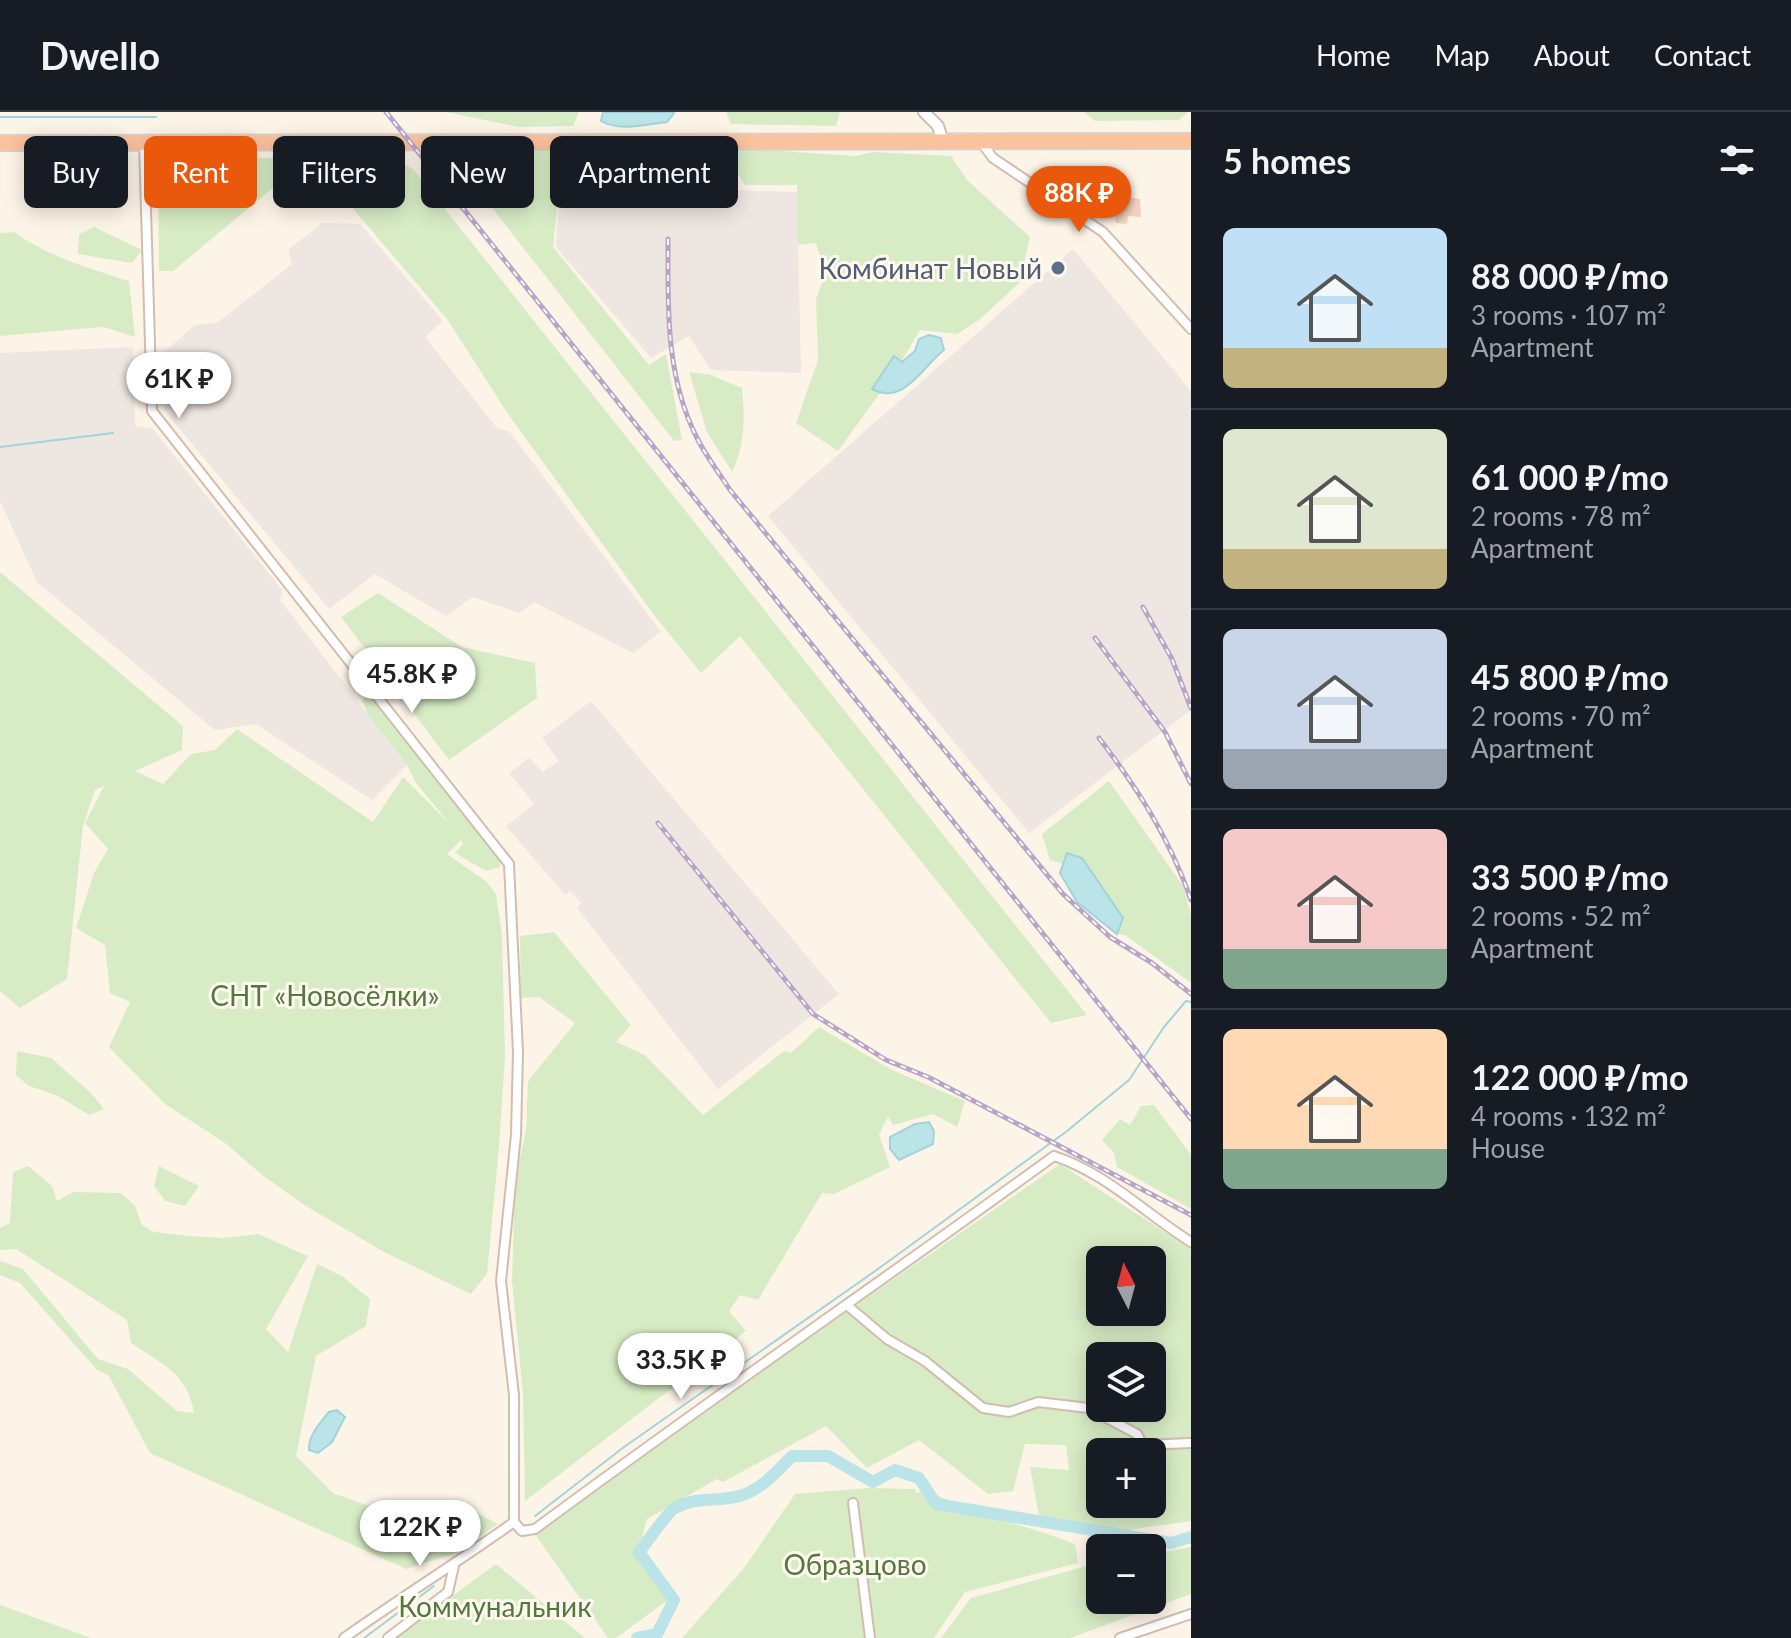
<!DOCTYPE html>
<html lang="en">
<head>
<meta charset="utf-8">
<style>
	:root { --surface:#171b24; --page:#20242c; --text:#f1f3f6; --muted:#9ea1a6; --line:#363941; --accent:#ea580c }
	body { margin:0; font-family:Lato,sans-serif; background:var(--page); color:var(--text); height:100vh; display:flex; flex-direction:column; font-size:30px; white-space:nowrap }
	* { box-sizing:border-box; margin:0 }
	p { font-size:26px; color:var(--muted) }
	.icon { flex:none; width:44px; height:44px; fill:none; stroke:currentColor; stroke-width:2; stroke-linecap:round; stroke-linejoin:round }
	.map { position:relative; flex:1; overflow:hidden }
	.details { display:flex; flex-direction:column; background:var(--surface); width:600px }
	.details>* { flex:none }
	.guide { position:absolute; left:24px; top:24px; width:760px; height:72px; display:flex; gap:16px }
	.needle { width:52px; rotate:354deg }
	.fabs { position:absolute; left:1086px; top:1134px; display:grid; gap:16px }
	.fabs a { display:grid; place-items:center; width:80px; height:80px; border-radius:12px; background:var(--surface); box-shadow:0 4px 20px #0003; font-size:40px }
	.price { position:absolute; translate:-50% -68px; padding:0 18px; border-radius:28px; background:#fff; color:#222; font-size:26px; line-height:52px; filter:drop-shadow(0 2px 4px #0008) }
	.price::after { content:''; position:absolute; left:50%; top:48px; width:24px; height:18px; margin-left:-12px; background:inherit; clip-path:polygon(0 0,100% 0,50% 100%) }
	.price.active { background:var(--accent); color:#fff }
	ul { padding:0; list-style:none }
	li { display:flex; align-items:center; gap:24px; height:200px; padding:0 32px }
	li+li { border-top:2px solid var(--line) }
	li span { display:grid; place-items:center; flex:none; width:224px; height:160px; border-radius:12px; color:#555 }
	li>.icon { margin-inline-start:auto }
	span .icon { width:96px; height:96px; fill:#fffc; stroke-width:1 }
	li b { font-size:34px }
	h2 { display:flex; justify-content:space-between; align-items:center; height:96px; padding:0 32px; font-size:34px }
	.pill { padding:0 28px; border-radius:12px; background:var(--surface); box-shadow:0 4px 20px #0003; font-size:28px; line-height:72px }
	.pill.active { background:var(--accent); color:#fff }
	header { display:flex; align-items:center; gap:48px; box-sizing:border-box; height:112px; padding:0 40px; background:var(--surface); border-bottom:2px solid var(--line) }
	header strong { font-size:38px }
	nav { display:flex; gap:44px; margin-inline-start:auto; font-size:28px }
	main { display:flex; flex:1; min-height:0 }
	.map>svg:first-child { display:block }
</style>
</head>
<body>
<header>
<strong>Dwello</strong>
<nav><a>Home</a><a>Map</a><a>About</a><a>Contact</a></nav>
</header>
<main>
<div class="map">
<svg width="1191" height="1526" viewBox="0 0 1191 1526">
	<rect width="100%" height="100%" fill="#fdf4e8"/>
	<g fill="#eee6e1">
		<polygon points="661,76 797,80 801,261 711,258 689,224 651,246 556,135 559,78"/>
		<polygon points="322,111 360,112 443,209 425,225 497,316 509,319 661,520 633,541 534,490 519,501 473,485 446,504 375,462 329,497 164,298 164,240 195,213 217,211 292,152 288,138"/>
		<polygon points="1073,137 1191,279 1191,598 1029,721 768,404"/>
		<polygon points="133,235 135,314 153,317 283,479 280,488 407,653 372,688 256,612 215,618 37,470 0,389 0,241"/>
		<polygon points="591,589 839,882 718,977 577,796 581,791 570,779 565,783 506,714 534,692 509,661 529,646 543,660 559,649 542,626"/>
	</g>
	<g fill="#d7ecc5" fill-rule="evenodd">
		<polygon points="446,0 579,0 573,14 519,15"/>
		<polygon points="726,0 840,0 836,14 731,12"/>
		<polygon points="1084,0 1188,0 1179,8 1095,9"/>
		<polygon points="474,36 613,39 616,47 588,50 593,56 618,60 620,74 559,77 553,135 649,253 666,242 682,328 674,329 479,79 467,52"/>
		<polygon points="735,36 856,44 873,40 951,44 967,68 1030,125 1019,171 979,208 957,222 920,218 901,250 894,244 872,277 880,281 838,339 796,311 818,248 816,187 825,162 816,131 798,133 797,73 745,73 738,62"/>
		<polygon points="385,42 413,57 1087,903 1051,911 740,524 701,561 654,503 508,302 447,207 349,92 341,43"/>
		<polygon points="158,46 322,46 316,67 275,74 173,159 159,159"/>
		<polygon points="1070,63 1094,67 1088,104 1050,77"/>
		<polygon points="94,115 142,138 132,151 78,142 79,122"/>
		<path d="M14,120C49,145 89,156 129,169L135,225L103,215L0,224V121Z"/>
		<path d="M689,260L711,263L742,276C745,304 745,334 732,360L707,320Z"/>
		<polygon points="0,460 183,614 182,638 135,659 163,672 191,642 215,638 237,617 373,710 403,665 450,712 416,671 407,653 368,603 362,588 371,582 499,748 500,755 486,759 455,741 463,732 461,728 447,742 487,770 496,782 502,822 505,945 499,1035 487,1162 471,1182 384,1140 306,1094 262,1063 225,1031 165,992 109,935 130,890 110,881 105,833 76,816 94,761 108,737 85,711 104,674 95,678 83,714 67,867 20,896 0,879"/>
		<polygon points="378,481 462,535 535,551 537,586 449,648 341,505"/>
		<polygon points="1109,669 1183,774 1191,802 1191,871 1125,823 1117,822 1123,806 1082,746 1067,741 1063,752 1050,748 1042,722"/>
		<polygon points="554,820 631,913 616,930 645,943 703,1003 784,939 791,941 819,915 892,958 965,989 957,1015 933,1002 893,1013 888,1004 879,1023 890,1055 834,1082 822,1081 758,1188 740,1183 729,1199 746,1219 525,1389 523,1282 512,1169 515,1070 526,1018 528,969 575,911 539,885 521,886 520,824"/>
		<polygon points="17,939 51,946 91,981 104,997 89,1003 58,984 29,974 16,963"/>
		<polygon points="1154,993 1191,1043 1191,1097 1117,1055 1114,1041 1102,1028 1120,1007 1130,1013 1141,994"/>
		<path d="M1060,1052L1191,1137V1409L1113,1420L1039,1404L1030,1355L1069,1358L1066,1333L1025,1332L1013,1379L988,1382L919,1328L867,1356L826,1314L723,1370L717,1367L647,1407L639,1436L672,1485L616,1526H608L534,1421L686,1311ZM1100,1148H1152V1200H1100ZM1100,1244H1152V1296H1100ZM1100,1340H1152V1392H1100Z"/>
		<path d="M28,1054L52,1074L57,1089L73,1080L121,1081L135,1094L142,1113L154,1120L190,1124L224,1126L258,1122L308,1144L266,1217L288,1240L317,1152L342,1164L370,1187L366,1214L316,1244L296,1344L333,1381L408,1408L445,1406L455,1400L473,1399L498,1412L456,1441L406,1457L150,1341L109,1264L97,1258L20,1171L0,1163V1149L23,1157L98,1247L128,1257L177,1299L194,1301C188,1262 162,1252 131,1231L127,1208L16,1137L0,1138V1116L10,1111L13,1060Z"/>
		<polygon points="159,1054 199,1074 185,1094 165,1089 154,1074"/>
		<path d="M869,1376L915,1377L916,1381L927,1378C973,1403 1026,1413 1075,1432L1078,1451L965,1480L934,1526H682L744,1456L795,1382Z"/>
		<polygon points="1191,1435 1191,1482 1070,1526 941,1526 971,1486 1094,1452 1100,1451 1100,1488 1152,1488 1152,1442"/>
		<polygon points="496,1452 585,1526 395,1526"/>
		<polygon points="0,1493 91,1526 0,1526"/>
	</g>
	<g fill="#bbe4e8" stroke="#a1d4da" stroke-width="2">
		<path d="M603,0H672L674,1L667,10C648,12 619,20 601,9Z"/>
		<path d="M929,223L941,226L944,238C922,255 904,294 872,277L894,244L902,250L915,239L919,227Z"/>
		<polygon points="1067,741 1082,746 1123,806 1117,822 1077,790 1060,761"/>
		<polygon points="929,1010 934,1019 933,1032 899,1048 890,1037 890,1025 915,1012"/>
		<path d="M337,1298L345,1305L332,1330L318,1341L309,1338C308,1324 320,1311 329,1300Z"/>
	</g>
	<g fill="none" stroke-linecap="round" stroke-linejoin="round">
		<g stroke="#a1d4da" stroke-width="2">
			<polyline points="0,5 156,5"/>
			<polyline points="0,335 113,321"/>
			<polyline points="535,1404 624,1335 878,1157 1067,1019 1129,968 1164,915 1186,889 1191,890"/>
			<polyline points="364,1526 434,1474"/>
		</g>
		<path stroke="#bbe4e8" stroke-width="12" d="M637,1526L657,1522L674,1488L639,1440C647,1431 667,1400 675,1396C699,1383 719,1391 743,1383C763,1376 777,1359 792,1344H828L873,1370L895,1358L919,1366L936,1392L1171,1431L1191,1425"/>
	</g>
	<polygon fill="#f3d1be" points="1118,85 1140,87 1141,105 1128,104 1127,112 1115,111"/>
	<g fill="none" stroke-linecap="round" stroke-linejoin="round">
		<defs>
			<g id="minor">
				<path d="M144,30L152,299L509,752L518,940L516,1023L501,1169L514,1283V1410L522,1419L535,1417C706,1290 882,1169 1054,1044C1106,1061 1146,1102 1191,1130"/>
				<polyline points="981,30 993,46 1103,120 1191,217"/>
				<polyline points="848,1194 887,1227 925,1249 983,1296 1009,1300 1038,1290 1088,1296 1137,1322 1143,1333 1191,1331"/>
				<polyline points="853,1391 870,1526"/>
				<path d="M344,1526C400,1486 458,1450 514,1410"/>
				<polyline points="388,1526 448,1480 454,1454"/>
				<polyline points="1120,1526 1191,1502"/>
			</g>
			<polyline id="tertiary" points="924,0 938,14 943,30"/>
			<polyline id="trunk" points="0,31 1191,29"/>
		</defs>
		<use href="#minor" stroke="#d2bdaf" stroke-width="12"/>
		<use href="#tertiary" stroke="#d2bdaf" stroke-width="14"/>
		<use href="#trunk" stroke="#d9d0cc" stroke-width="18"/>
		<use href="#minor" stroke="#fff" stroke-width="8"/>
		<use href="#tertiary" stroke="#fff" stroke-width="10"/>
		<use href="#trunk" stroke="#fbc29e" stroke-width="14"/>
		<defs>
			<g id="rail">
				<polyline points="386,0 1191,1007"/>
				<path d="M668,127C668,195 665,263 697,326C706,344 719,361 730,378L1063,782L1110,825L1152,851L1191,882"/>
				<polyline points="1143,495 1172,547 1191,596"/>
				<polyline points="1095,526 1165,620 1191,672"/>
				<path d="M1099,626C1138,677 1170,727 1191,788"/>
				<polyline points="658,711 813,902 886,948 928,965 1191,1103"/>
			</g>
		</defs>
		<use href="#rail" stroke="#b6a5c8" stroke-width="5"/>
		<use href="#rail" stroke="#fff8ef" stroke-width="2" stroke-dasharray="6" stroke-linecap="butt"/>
	</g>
	<circle fill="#5c6f8a" stroke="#fff8ef" stroke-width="3" cx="1058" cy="156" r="8"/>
	<g text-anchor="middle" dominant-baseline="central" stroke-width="6" stroke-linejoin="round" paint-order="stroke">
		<g font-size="28" fill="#4e5e75" stroke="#fff8ef" text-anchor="end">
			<text x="1042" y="156">Комбинат Новый</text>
		</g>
		<g font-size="28" fill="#53793f" stroke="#fff8ef">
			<text x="325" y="883">СНТ «Новосёлки»</text>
			<text x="855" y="1452">Образцово</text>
			<text x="495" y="1494">Коммунальник</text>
		</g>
	</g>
</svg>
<div class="fabs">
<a><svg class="needle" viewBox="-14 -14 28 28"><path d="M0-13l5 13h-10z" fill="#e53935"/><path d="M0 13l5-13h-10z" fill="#9ea1a6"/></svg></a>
<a><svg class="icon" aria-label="layers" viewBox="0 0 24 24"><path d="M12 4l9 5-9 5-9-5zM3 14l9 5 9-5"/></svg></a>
<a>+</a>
<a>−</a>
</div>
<b class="price active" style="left:1079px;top:122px">88K ₽</b>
<b class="price" style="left:179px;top:308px">61K ₽</b>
<b class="price" style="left:412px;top:603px">45.8K ₽</b>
<b class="price" style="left:681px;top:1289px">33.5K ₽</b>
<b class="price" style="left:420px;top:1456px">122K ₽</b>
<div class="guide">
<a class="pill">Buy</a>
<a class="pill active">Rent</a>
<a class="pill">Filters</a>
<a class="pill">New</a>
<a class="pill">Apartment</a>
</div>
</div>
<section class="details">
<h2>5 homes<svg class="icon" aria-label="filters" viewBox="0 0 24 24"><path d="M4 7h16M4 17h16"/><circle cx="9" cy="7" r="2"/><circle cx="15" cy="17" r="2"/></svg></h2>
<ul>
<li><span style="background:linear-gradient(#bfe0f5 75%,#c2b280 0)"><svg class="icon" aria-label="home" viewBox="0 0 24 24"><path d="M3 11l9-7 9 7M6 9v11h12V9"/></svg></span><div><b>88 000 ₽/mo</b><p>3 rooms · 107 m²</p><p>Apartment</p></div></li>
<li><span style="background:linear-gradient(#dfe7d0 75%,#c2b280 0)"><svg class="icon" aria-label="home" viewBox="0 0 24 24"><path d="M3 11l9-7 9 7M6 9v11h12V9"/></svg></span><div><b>61 000 ₽/mo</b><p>2 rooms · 78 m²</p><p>Apartment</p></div></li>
<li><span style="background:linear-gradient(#c9d6e8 75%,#9aa5b1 0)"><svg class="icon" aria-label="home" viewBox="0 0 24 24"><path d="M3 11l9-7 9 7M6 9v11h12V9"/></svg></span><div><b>45 800 ₽/mo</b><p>2 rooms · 70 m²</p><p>Apartment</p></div></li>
<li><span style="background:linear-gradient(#f6c9c9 75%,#7fa58c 0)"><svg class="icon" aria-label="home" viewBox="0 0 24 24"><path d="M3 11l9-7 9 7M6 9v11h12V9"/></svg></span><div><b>33 500 ₽/mo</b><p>2 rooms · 52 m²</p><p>Apartment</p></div></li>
<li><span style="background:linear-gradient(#ffd9b3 75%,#7fa58c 0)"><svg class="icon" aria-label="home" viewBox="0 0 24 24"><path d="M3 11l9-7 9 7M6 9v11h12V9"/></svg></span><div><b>122 000 ₽/mo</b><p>4 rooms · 132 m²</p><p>House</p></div></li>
</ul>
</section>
</main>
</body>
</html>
